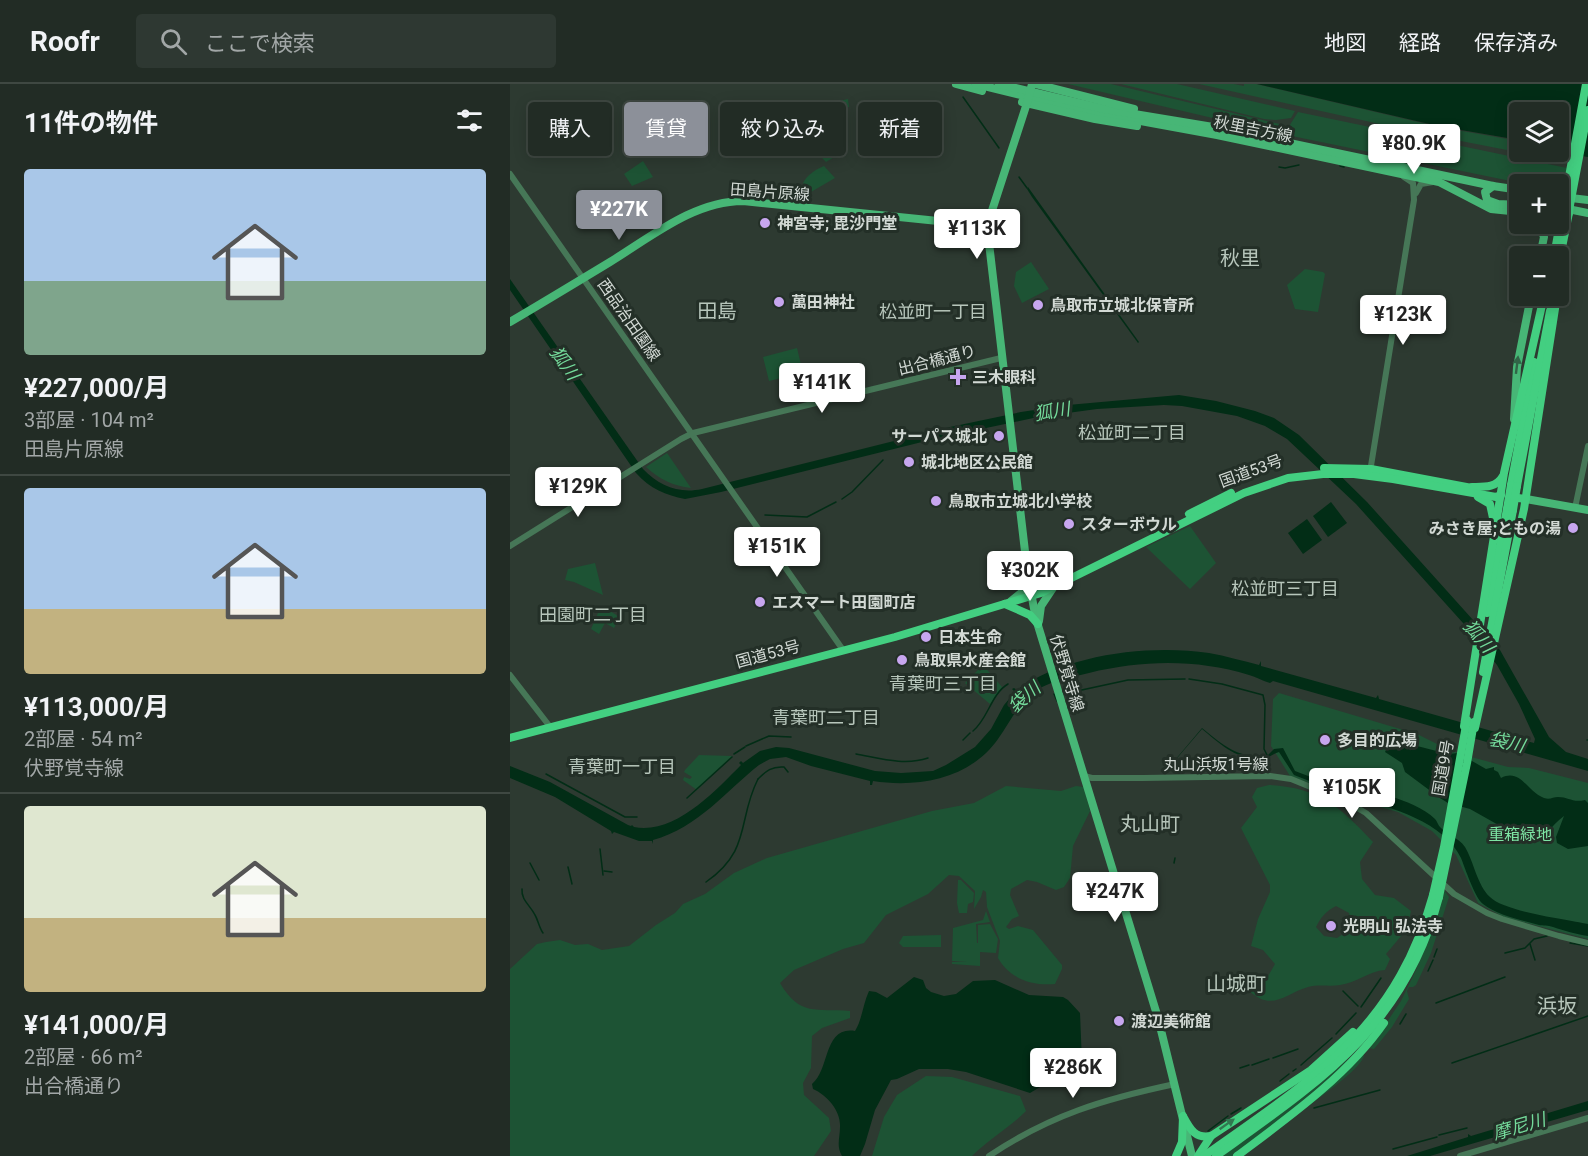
<!DOCTYPE html>
<html lang="ja">
<head>
<meta charset="utf-8">
<style>
	:root { --surface:#222c25; --page:#2e3832; --text:#f1f3f6; --muted:#a2a7a7; --line:#3f4842; --accent:#8c9099 }
	body { margin:0; font-family:Roboto,"Noto Sans JP",sans-serif; background:var(--page); color:var(--text); height:100vh; display:flex; flex-direction:column; font-size:22px; white-space:nowrap }
	* { box-sizing:border-box; margin:0 }
	p { font-size:20px; color:var(--muted) }
	.icon { flex:none; width:33px; height:33px; fill:none; stroke:currentColor; stroke-width:2; stroke-linecap:round; stroke-linejoin:round }
	.map { position:relative; flex:1; overflow:hidden }
	.sheet { display:flex; flex-direction:column; background:var(--surface); width:510px }
	.sheet>* { flex:none }
	.banner { position:absolute; left:18px; top:18px; width:570px; height:54px; display:flex; gap:12px }
	.tools { position:absolute; left:999px; top:18px; display:grid; gap:12px }
	.tools a { display:grid; place-items:center; width:60px; height:60px; border-radius:6px; background:var(--surface); box-shadow:0 3px 15px #0003,0 0 0 2px var(--line); font-size:30px }
	.price { position:absolute; translate:-50% -51px; padding:0 14px; border-radius:6px; background:#fff; color:#222; font-size:20px; line-height:39px; filter:drop-shadow(0 2px 3px #0008) }
	.price::after { content:''; position:absolute; left:50%; top:36px; width:18px; height:14px; margin-left:-9px; background:inherit; clip-path:polygon(0 0,100% 0,50% 100%) }
	.price.current { background:var(--accent); color:#fff }
	ul { padding:0; list-style:none }
	li { display:grid; align-content:center; gap:12px; height:318px; padding:0 24px }
	li+li { border-top:2px solid var(--line) }
	li span { display:grid; place-items:center; height:186px; border-radius:6px; color:#555 }
	li>.icon { margin-inline-start:auto }
	span .icon { width:108px; height:108px; fill:#fffc; stroke-width:1 }
	li b { font-size:26px }
	h2 { display:flex; justify-content:space-between; align-items:center; height:72px; padding:0 24px; font-size:26px }
	.chip { padding:0 21px; border-radius:6px; background:var(--surface); box-shadow:0 3px 15px #0003,0 0 0 2px var(--line); font-size:21px; line-height:54px }
	.chip.current { background:var(--accent); color:#fff }
	header { display:flex; align-items:center; gap:36px; box-sizing:border-box; height:84px; padding:0 30px; background:var(--surface); border-bottom:2px solid var(--line) }
	header strong { font-size:28px }
	nav { display:flex; gap:33px; margin-inline-start:auto; font-size:21px }
	.search { width:420px; height:54px; background:var(--page); display:flex; align-items:center; gap:15px; box-sizing:border-box; padding:0 21px; border-radius:6px; color:var(--muted); font-size:22px }
	main { display:flex; flex:1; min-height:0 }
	.map>svg:first-child { display:block }
</style>
</head>
<body>
<header>
<strong>Roofr</strong>
<div class="search"><svg class="icon" aria-label="search" viewBox="0 0 24 24"><circle cx="10" cy="10" r="6"/><path d="M15 15l6 6"/></svg>ここで検索</div>
<nav><a>地図</a><a>経路</a><a>保存済み</a></nav>
</header>
<main>
<section class="sheet">
<h2>11件の物件<svg class="icon" aria-label="filters" viewBox="0 0 24 24"><path d="M4 7h16M4 17h16"/><circle cx="9" cy="7" r="2"/><circle cx="15" cy="17" r="2"/></svg></h2>
<ul>
<li><span style="background:linear-gradient(#a9c7e8 60%,#7fa58c 0)"><svg class="icon" aria-label="home" viewBox="0 0 24 24"><path d="M3 11l9-7 9 7M6 9v11h12V9"/></svg></span><div><b>¥227,000/月</b><p>3部屋 · 104 m²</p><p>田島片原線</p></div></li>
<li><span style="background:linear-gradient(#a9c7e8 65%,#c2b280 0)"><svg class="icon" aria-label="home" viewBox="0 0 24 24"><path d="M3 11l9-7 9 7M6 9v11h12V9"/></svg></span><div><b>¥113,000/月</b><p>2部屋 · 54 m²</p><p>伏野覚寺線</p></div></li>
<li><span style="background:linear-gradient(#dfe7d0 60%,#c2b280 0)"><svg class="icon" aria-label="home" viewBox="0 0 24 24"><path d="M3 11l9-7 9 7M6 9v11h12V9"/></svg></span><div><b>¥141,000/月</b><p>2部屋 · 66 m²</p><p>出合橋通り</p></div></li>
</ul>
</section>
<div class="map">
<svg width="1078" height="1072" viewBox="0 0 1078 1072">
	<rect width="100%" height="100%" fill="#2d3a31"/>
	<g fill="#1d5334" fill-rule="evenodd">
		<polygon points="558,0 601,0 774,41 765,43 753,40 745,44"/>
		<polygon points="611,0 667,0 785,27 781,34 766,36 754,35"/>
		<polygon points="689,0 724,0 734,2 734,0 746,0 929,43 1009,57 1010,68 1044,68 1060,71 1058,78 915,50"/>
		<polygon points="338,15 339,23 326,26 329,41 318,46 329,70 316,78 294,55 285,31 286,28 291,26"/>
		<polygon points="788,28 1057,84 1053,103 1049,106 1048,100 1015,100 758,47 778,44"/>
		<polygon points="133,77 143,93 122,102 114,90"/>
		<path d="M314,82L325,94L301,108L293,99C298,90 305,86 314,82Z"/>
		<polygon points="521,178 539,205 512,219 504,202 506,188"/>
		<polygon points="795,185 813,188 815,190 808,228 785,225 777,201"/>
		<polygon points="287,264 293,289 259,297 253,273"/>
		<path d="M157,369L181,404C163,402 149,395 136,383Z"/>
		<polygon points="680,442 706,479 680,505 636,463"/>
		<polygon points="85,479 93,511 64,498 55,496 58,485"/>
		<polygon points="91,522 110,533 104,544 95,539 89,550 81,545"/>
		<polygon points="473,581 492,603 480,620 455,599"/>
		<polygon points="769,609 907,650 939,666 965,674 998,683 1019,684 1078,699 1078,855 994,833 968,819 946,771 922,747 888,728 838,714 780,692 761,662 763,615"/>
		<polygon points="189,671 222,672 187,706 173,696 174,693 180,695 182,693 174,688 175,686"/>
		<path d="M759,701C810,704 829,722 863,758L850,778L852,795L865,811L884,814L901,827L897,845L876,870L880,875L875,886C859,887 846,899 830,901C820,903 809,900 798,903C774,910 763,928 739,907L757,894L765,880L753,866L741,862L748,835L760,808V801L731,744L747,723L742,713L747,704ZM826,822L839,829L841,839L836,848L827,854L814,852L806,843C811,833 816,827 826,822Z"/>
		<path d="M496,702L551,707L566,702L574,703L580,727L563,762L560,794L554,803L546,806L527,798L517,796L501,805L500,811L509,832L502,835L496,843L499,845L508,842L523,846L552,881V885L545,900C522,902 500,895 488,874L490,857L477,823L476,808L473,806L471,813L464,825L465,807L449,792L439,791L418,810L376,831L354,859L333,865L284,886L270,899C290,933 306,924 340,927V934L312,944L302,952L301,984L293,999L294,1011L319,1034L321,1047L304,1072H0V885L27,860L36,858L50,856L65,861L78,860L92,866L119,862L146,841L165,829L173,820L195,810L224,789L257,774L422,727L464,719Z"/>
		<polygon points="448,796 451,796 464,809 463,818 458,820 457,829 449,829 447,819"/>
		<path d="M934,806L939,813L921,869L906,901L903,903H899L897,907L899,915L882,943L864,965L857,964L853,969L854,972C849,989 782,1033 764,1046L875,941L891,917L905,888L923,843Z"/>
		<polygon points="476,827 480,838 466,840 467,859 468,859 468,841 480,840 488,855 486,869 470,868 470,882 442,880 442,878 457,878 442,877 443,844 473,836"/>
		<polygon points="431,851 431,863 393,863 389,859 393,852"/>
		<polygon points="849,966 815,998 750,1052 722,1072 712,1072 802,1006"/>
		<path d="M416,992L442,993L510,1012L516,1027C499,1044 479,1055 462,1072H362L374,1033L387,1011Z"/>
	</g>
	<g fill="#022d16">
		<polygon points="747,0 1078,0 1078,73 1046,68 1048,68 1048,28 1010,28 1009,56 928,42"/>
		<polygon points="518,103 629,258 628,259 522,113 517,105"/>
		<path d="M0,195L133,385C149,402 169,410 192,405L440,343L511,328L558,321L669,311L706,317L745,327L764,334L789,351L857,418L990,566L1039,653L1056,668L1078,675V687L763,597L760,599C753,597 746,593 739,591C686,575 633,576 579,589C562,593 546,596 530,604L532,608H530L528,605C508,618 501,637 488,655C460,695 408,704 363,697L362,701H360V697L301,682L276,673L260,675L249,681C217,706 188,744 143,756V760L142,757H129L104,748L102,750L101,747L45,713L0,694V682L40,698L118,741L121,742L122,741L124,743C165,751 205,707 231,681L229,679L231,677L233,679L250,667L266,663L279,664L365,687L391,689L423,687L436,681L465,663L481,645L494,621L505,608L502,605L504,604L507,606C556,570 640,560 699,569C716,572 733,577 749,581L751,577V582L866,614L868,611L869,615L1024,659L1025,655L1009,620L987,581L962,549L846,420L777,355L755,342L727,332L672,322L654,321L587,325L528,333L424,355L211,408L175,415C156,411 140,405 126,389L0,206Z"/>
		<polygon points="821,418 837,439 818,453 803,432"/>
		<polygon points="797,435 812,456 793,470 778,449"/>
		<path d="M692,644C716,663 724,672 756,673L764,665L773,664L785,687L835,706L833,710L784,691L769,668C765,669 760,673 756,674C730,679 710,660 692,645L656,687L654,689Z"/>
		<path d="M884,656L938,670L948,669L976,685L984,683V686L988,688L991,694C1011,684 1017,708 1034,714C1040,716 1043,713 1048,713C1059,713 1062,719 1075,716L1078,719V762L1058,765L1047,759L1046,753L1054,732C1047,737 1042,743 1036,750C1027,760 1005,759 994,752L992,743L960,725L938,719L930,714L895,688L892,679L875,668L878,662Z"/>
		<path d="M846,711L867,716L880,712C895,717 914,724 925,735C927,737 928,741 930,743C937,751 948,753 955,763C964,778 967,801 980,813C995,828 1056,835 1078,840V852C1065,850 1055,847 1043,843C1038,841 1033,842 1029,841C1011,836 987,831 973,820C965,814 955,784 951,774C934,738 881,723 846,714Z"/>
		<path d="M404,893L413,896L416,904L421,908L434,912L446,910L463,897L485,896L519,911L553,913L558,916L570,929L572,978L520,1009L456,988L438,985H409L387,995L381,996L365,1026L355,1060L350,1072H332C326,1062 330,1054 330,1043C331,1027 317,1011 303,1005L302,1000C320,986 313,942 345,947C352,936 353,920 359,907L366,908L377,914Z"/>
		<polygon points="1078,1017 1078,1026 920,1072 897,1072 958,1053 958,1050 961,1052"/>
	</g>
	<g fill="none" stroke-linecap="round" stroke-linejoin="round">
		<g stroke="#022d16" stroke-width="1.5">
			<polyline points="453,13 489,64"/>
			<polyline points="830,82 834,83"/>
			<polyline points="769,83 775,84 789,81"/>
			<polyline points="509,93 517,104"/>
			<polyline points="332,415 342,408 373,376"/>
			<polyline points="255,431 297,433 326,418"/>
			<polyline points="679,595 712,600 753,611 755,621 754,665 757,671"/>
			<polyline points="553,607 561,605 567,607 618,596 675,595"/>
			<polyline points="544,610 547,617"/>
			<path d="M463,647C478,635 481,610 498,600"/>
			<polyline points="453,656 460,649"/>
			<polyline points="1077,656 1078,656"/>
			<polyline points="236,662 259,652 281,653"/>
			<polyline points="224,670 235,663"/>
			<path d="M346,670C369,674 394,682 418,674"/>
			<polyline points="36,690 115,733 127,733"/>
			<path d="M248,695C256,687 262,682 274,683L278,688"/>
			<polyline points="177,714 222,673"/>
			<polyline points="90,765 93,791"/>
			<polyline points="20,779 29,796"/>
			<polyline points="664,779 665,774"/>
			<polyline points="58,783 62,800"/>
			<polyline points="94,787 102,788"/>
			<path d="M196,798C242,766 227,736 248,695"/>
			<path d="M12,805C11,816 20,821 25,831C28,836 29,843 33,849"/>
			<polyline points="1060,859 1078,862"/>
			<polyline points="1020,860 1025,876"/>
			<polyline points="995,869 1015,864 1024,855 1037,852"/>
			<polyline points="924,873 927,865"/>
			<polyline points="918,887 923,876"/>
			<polyline points="833,907 848,922"/>
			<polyline points="926,919 995,893"/>
			<polyline points="851,923 871,894"/>
			<polyline points="890,940 896,930"/>
			<polyline points="826,950 846,929"/>
			<polyline points="763,974 788,965"/>
			<polyline points="942,979 1078,932"/>
			<polyline points="742,981 759,975"/>
			<polyline points="791,981 822,954"/>
			<polyline points="730,984 739,981"/>
			<polyline points="783,987 786,985"/>
			<polyline points="770,997 779,990"/>
			<polyline points="804,1024 870,1006"/>
			<polyline points="721,1030 731,1024"/>
			<polyline points="698,1047 718,1032"/>
			<polyline points="929,1051 957,1044"/>
			<polyline points="883,1065 927,1053"/>
		</g>
		<g stroke="#467757" stroke-width="6">
			<polyline points="0,90 333,566"/>
			<polyline points="906,109 911,100 923,98"/>
			<polyline points="860,388 904,116 903,99 894,93"/>
			<polyline points="1065,424 1078,362"/>
			<polyline points="0,462 171,355 183,349 491,274"/>
			<polyline points="0,591 41,644"/>
			<polyline points="574,692 582,694 633,694 760,692 781,695 835,717 856,729 944,810 977,829 992,835 1049,852 1078,859"/>
			<path d="M479,1072C540,1031 594,1015 665,1000"/>
			<polyline points="950,1072 1078,1034"/>
		</g>
		<g stroke="#47b676" stroke-width="8">
			<polyline points="446,0 472,7"/>
			<polyline points="466,0 576,27 707,51 929,98 981,125 1010,128"/>
			<polyline points="489,0 594,25 709,44 983,102 1010,106"/>
			<polyline points="526,0 624,25"/>
			<polyline points="512,18 585,35 627,42"/>
			<polyline points="517,19 477,142 518,493 526,535 648,934 682,1072"/>
			<polyline points="983,102 975,108 977,116 988,120 1010,121"/>
			<polyline points="1061,114 1078,116"/>
			<polyline points="1048,123 1078,129"/>
			<polyline points="1029,140 1034,153 1030,172"/>
			<path d="M0,238C34,218 67,198 100,178C141,153 184,117 233,117L477,142"/>
			<polyline points="1004,335 1007,283 1021,212"/>
			<polyline points="1016,415 1078,426"/>
			<polyline points="501,517 511,509 518,493"/>
			<polyline points="529,537 531,522 543,504"/>
		</g>
		<g stroke="#43cf81" stroke-width="8">
			<polyline points="1054,120 1076,0"/>
			<polyline points="1060,121 1078,26"/>
			<polyline points="1044,172 1052,128"/>
			<polyline points="1048,183 1059,129"/>
			<polyline points="1048,198 1051,179"/>
			<polyline points="814,384 861,385 967,405"/>
			<polyline points="1001,401 1024,278"/>
			<polyline points="1007,402 1040,227"/>
			<path d="M962,403C975,403 986,404 993,392"/>
			<polyline points="968,413 980,420 983,434"/>
			<polyline points="1000,413 1016,415"/>
			<polyline points="679,430 721,409"/>
			<polyline points="518,493 527,500 537,501"/>
			<polyline points="495,520 520,531 528,540"/>
			<polyline points="977,529 997,425"/>
			<polyline points="973,588 1003,426"/>
			<polyline points="954,642 994,389 1034,212"/>
			<polyline points="965,644 1014,425 1047,212"/>
			<polyline points="0,654 385,553 531,509 734,409 778,394 813,390 844,390 883,395 986,413 991,411"/>
			<path d="M673,1032C680,1045 685,1055 701,1052L801,986L843,948"/>
			<polyline points="666,1072 672,1058 673,1033"/>
			<polyline points="688,1072 701,1052"/>
			<path d="M694,1072C802,995 885,947 923,811"/>
			<path d="M706,1072C809,998 895,943 929,813"/>
			<path d="M727,1072C779,1033 837,992 874,939"/>
		</g>
		<polyline stroke="#47b676" stroke-width="8" points="517,19 522,0"/>
		<g stroke="#43cf81" stroke-width="8">
			<polyline points="1052,128 1054,120"/>
			<polyline points="1059,129 1060,121"/>
			<polyline points="997,425 1001,401"/>
			<polyline points="1003,426 1007,402"/>
			<polyline points="923,811 934,763 957,636"/>
			<polyline points="929,813 957,679 964,638"/>
		</g>
	</g>
	<defs><path id="oneway-solid" d="M-6-.8H1V-3.2L6.5 0L1 3.2V.8H-6Z" transform="scale(1.5)"/></defs>
	<use fill="#316547" href="#oneway-solid" transform="translate(1007 281) rotate(-83)"/>
	<use fill="#317750" href="#oneway-solid" transform="translate(717 1040) rotate(-35)"/>
	<g fill="#c7a6ef" stroke="#232f27" stroke-width="2">
		<circle cx="255" cy="139" r="6"/>
		<circle cx="269" cy="218" r="6"/>
		<circle cx="528" cy="221" r="6"/>
		<path d="M445 284h6v6h6v6h-6v6h-6v-6h-6v-6h6z"/>
		<circle cx="489" cy="352" r="6"/>
		<circle cx="399" cy="378" r="6"/>
		<circle cx="426" cy="417" r="6"/>
		<circle cx="559" cy="440" r="6"/>
		<circle cx="1063" cy="444" r="6"/>
		<circle cx="250" cy="518" r="6"/>
		<circle cx="416" cy="553" r="6"/>
		<circle cx="392" cy="576" r="6"/>
		<circle cx="815" cy="656" r="6"/>
		<circle cx="821" cy="842" r="6"/>
		<circle cx="609" cy="937" r="6"/>
	</g>
	<g text-anchor="middle" dominant-baseline="central" stroke-width="6" stroke-linejoin="round" paint-order="stroke">
		<g font-size="16" fill="#d2d9d4" stroke="#232f27">
			<text transform="translate(743 45) rotate(11)">秋里吉方線</text>
			<text transform="translate(260 108) rotate(4)">田島片原線</text>
			<text transform="translate(119 236) rotate(55)">西品治田園線</text>
			<text transform="translate(427 276) rotate(-14)">出合橋通り</text>
			<text transform="translate(741 387) rotate(-20)">国道53号</text>
			<text transform="translate(258 570) rotate(-15)">国道53号</text>
			<text transform="translate(557 589) rotate(73)">伏野覚寺線</text>
			<text x="706" y="680">丸山浜坂1号線</text>
			<text transform="translate(933 684) rotate(-80)">国道9号</text>
		</g>
		<g font-size="16" font-weight="bold" fill="#d2d9d4" stroke="#232f27" text-anchor="start">
			<text x="267" y="139">神宮寺; 毘沙門堂</text>
			<text x="281" y="218">萬田神社</text>
			<text x="540" y="221">鳥取市立城北保育所</text>
			<text x="462" y="293">三木眼科</text>
			<text x="477" y="352" text-anchor="end">サーパス城北</text>
			<text x="411" y="378">城北地区公民館</text>
			<text x="438" y="417">鳥取市立城北小学校</text>
			<text x="571" y="440">スターボウル</text>
			<text x="1051" y="444" text-anchor="end">みさき屋;ともの湯</text>
			<text x="262" y="518">エスマート田園町店</text>
			<text x="428" y="553">日本生命</text>
			<text x="404" y="576">鳥取県水産会館</text>
			<text x="827" y="656">多目的広場</text>
			<text x="833" y="842">光明山 弘法寺</text>
			<text x="621" y="937">渡辺美術館</text>
		</g>
		<g font-size="16" fill="#7ee5a4" stroke="#232f27">
			<text x="1010" y="750">重箱緑地</text>
		</g>
		<g font-size="18" fill="#b7c6bb" stroke="#232f27">
			<text x="423" y="227">松並町一丁目</text>
			<text x="622" y="348">松並町二丁目</text>
			<text x="775" y="504">松並町三丁目</text>
			<text x="83" y="530">田園町二丁目</text>
			<text x="433" y="599">青葉町三丁目</text>
			<text x="316" y="633">青葉町二丁目</text>
			<text x="112" y="682">青葉町一丁目</text>
		</g>
		<g font-size="18" font-style="italic" fill="#74db9b" stroke="#232f27">
			<text transform="translate(55 279) rotate(55)">狐川</text>
			<text transform="translate(542 327) rotate(-9)">狐川</text>
			<text transform="translate(969 552) rotate(50)">狐川</text>
			<text transform="translate(514 613) rotate(-41)">袋川</text>
			<text transform="translate(997 658) rotate(13)">袋川</text>
			<text transform="translate(1009 1042) rotate(-16)">摩尼川</text>
		</g>
		<g font-size="20" fill="#b7c6bb" stroke="#232f27">
			<text x="730" y="174">秋里</text>
			<text x="207" y="227">田島</text>
			<text x="640" y="740">丸山町</text>
			<text x="726" y="900">山城町</text>
			<text x="1047" y="922">浜坂</text>
		</g>
	</g>
</svg>
<div class="tools">
<a><svg class="icon" aria-label="layers" viewBox="0 0 24 24"><path d="M12 4l9 5-9 5-9-5zM3 14l9 5 9-5"/></svg></a>
<a>+</a>
<a>−</a>
</div>
<b class="price" style="left:904px;top:91px">¥80.9K</b>
<b class="price current" style="left:109px;top:157px">¥227K</b>
<b class="price" style="left:467px;top:176px">¥113K</b>
<b class="price" style="left:893px;top:262px">¥123K</b>
<b class="price" style="left:312px;top:330px">¥141K</b>
<b class="price" style="left:68px;top:434px">¥129K</b>
<b class="price" style="left:267px;top:494px">¥151K</b>
<b class="price" style="left:520px;top:518px">¥302K</b>
<b class="price" style="left:842px;top:735px">¥105K</b>
<b class="price" style="left:605px;top:839px">¥247K</b>
<b class="price" style="left:563px;top:1015px">¥286K</b>
<div class="banner">
<a class="chip">購入</a>
<a class="chip current">賃貸</a>
<a class="chip">絞り込み</a>
<a class="chip">新着</a>
</div>
</div>
</main>
</body>
</html>
